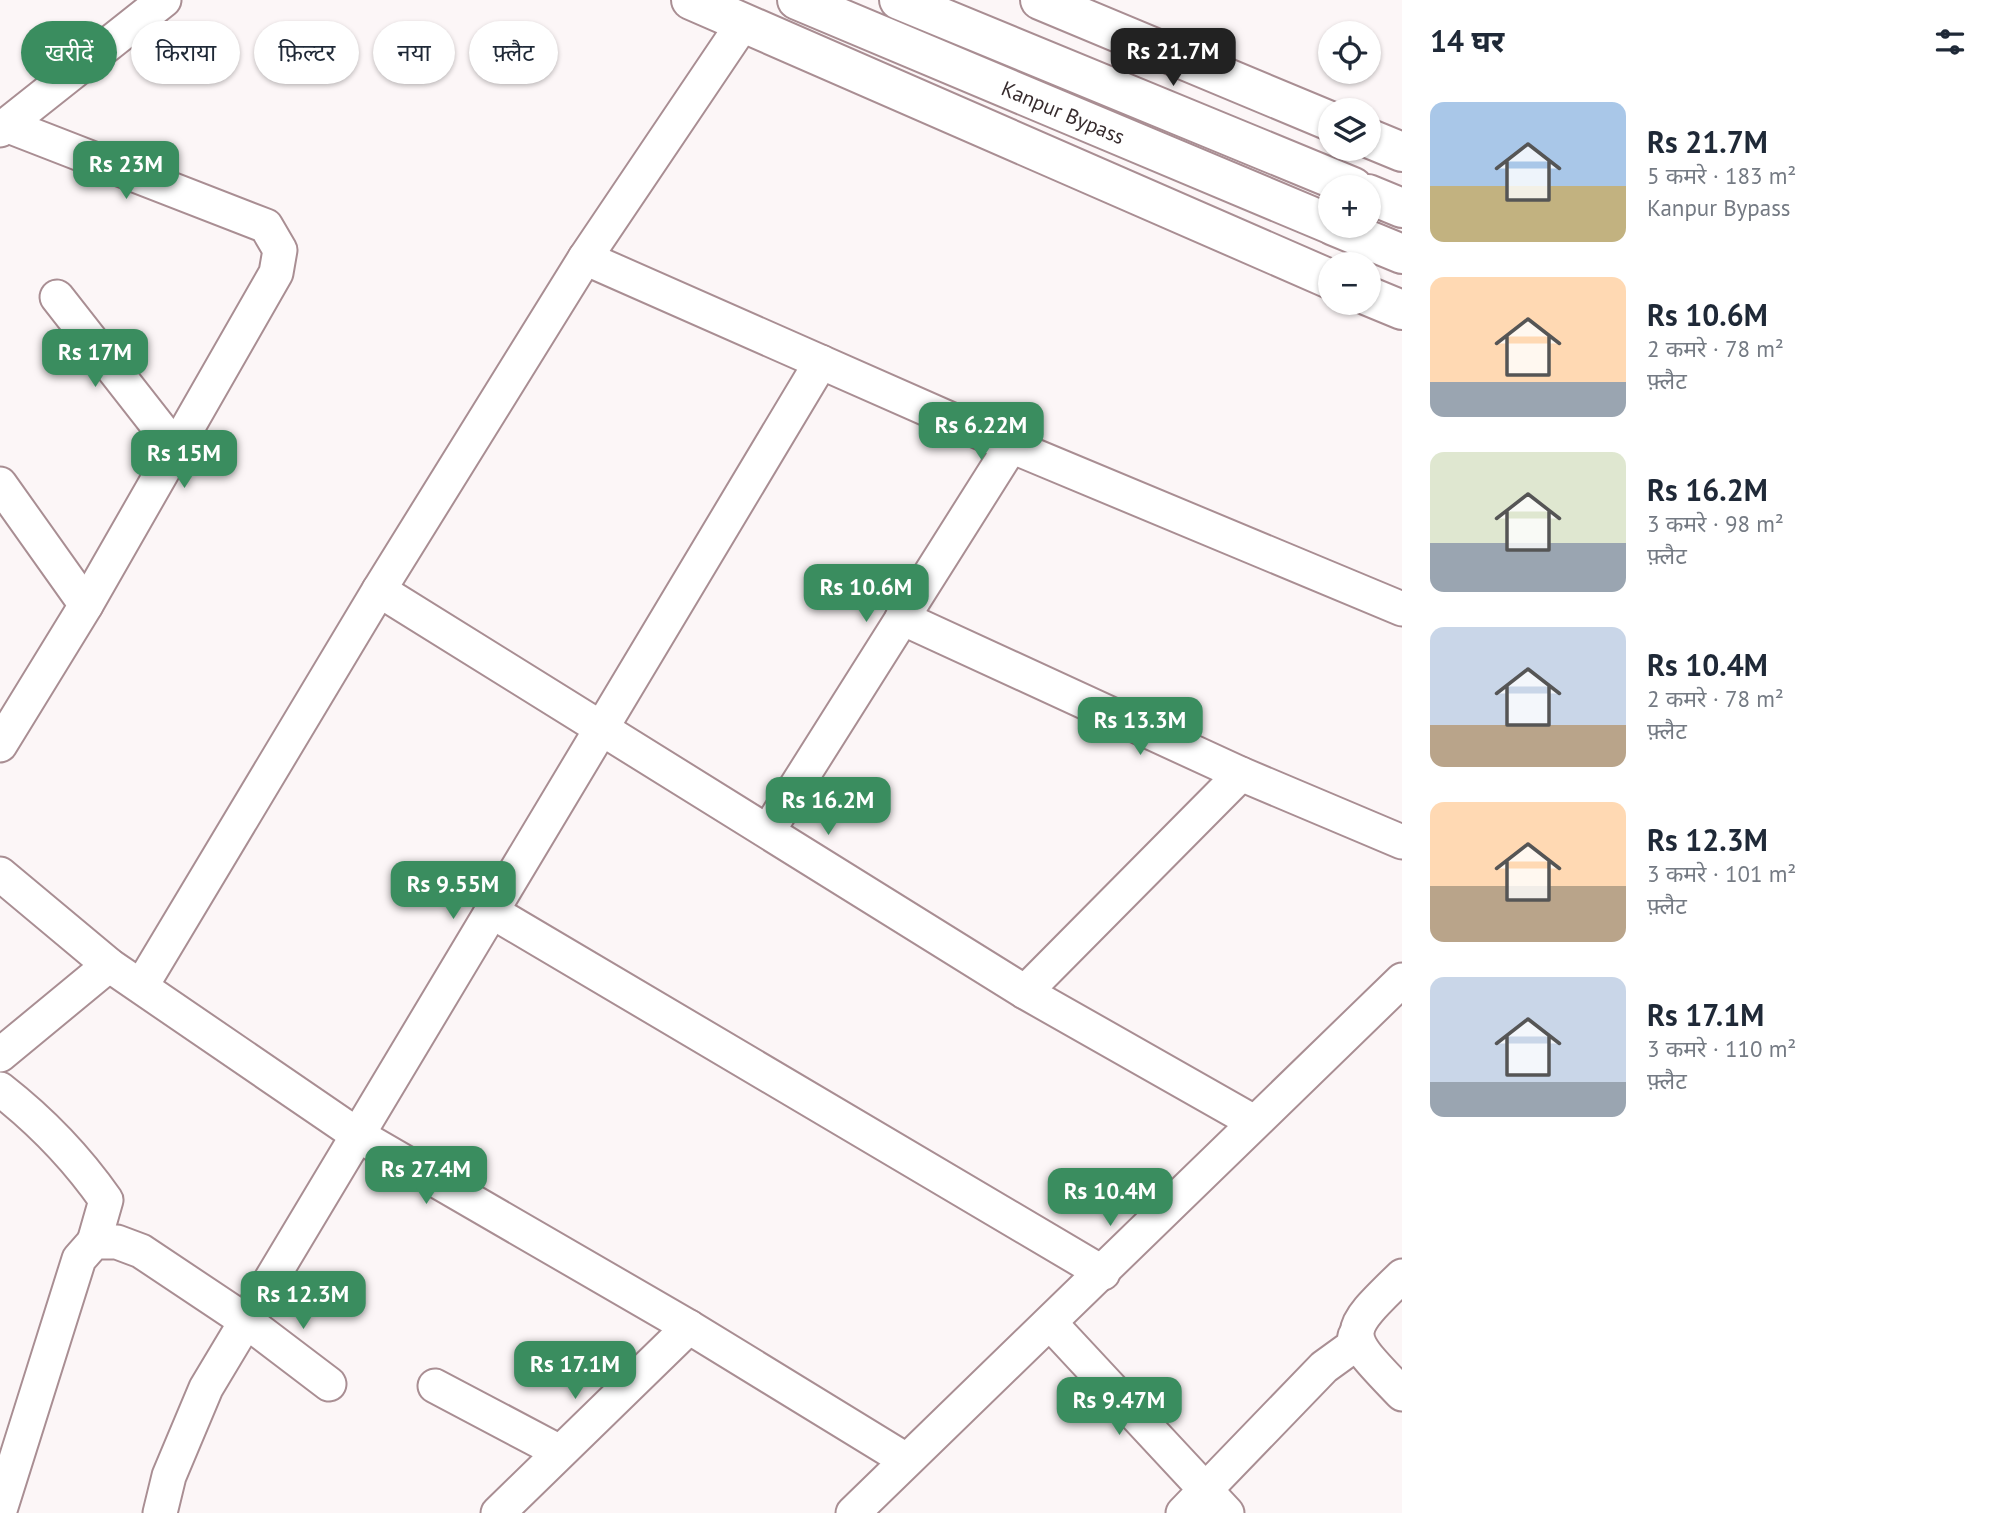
<!DOCTYPE html>
<html lang="hi">
<head>
<meta charset="utf-8">
<style>
	:root { --surface:#fff; --page:#f6f6f7; --text:#1f2937; --muted:#747a83; --accent:#3a8d5f }
	body { margin:0; font-family:"PT Sans","Noto Sans Devanagari",sans-serif; background:var(--page); color:var(--text); height:100vh; display:flex; flex-direction:column; font-size:26px; white-space:nowrap }
	* { box-sizing:border-box; margin:0 }
	p { font-size:23px; color:var(--muted) }
	.icon { flex:none; width:38px; height:38px; fill:none; stroke:currentColor; stroke-width:2; stroke-linecap:round; stroke-linejoin:round }
	.map { position:relative; flex:1; overflow:hidden }
	.details { display:flex; flex-direction:column; background:var(--surface); width:595px }
	.details>* { flex:none }
	.banner { position:absolute; left:21px; top:21px; width:665px; height:63px; display:flex; gap:14px }
	.fabs { position:absolute; left:1318px; top:21px; display:grid; gap:14px }
	.fabs a { display:grid; place-items:center; width:63px; height:63px; border-radius:50%; background:var(--surface); box-shadow:0 2px 5px #0004; font-size:35px }
	.price { position:absolute; translate:-50% -60px; padding:0 16px; border-radius:14px; background:var(--accent); color:#fff; font-size:23px; line-height:46px; filter:drop-shadow(0 2px 4px #0008) }
	.price::after { content:''; position:absolute; left:50%; top:42px; width:21px; height:16px; margin-left:-10px; background:inherit; clip-path:polygon(0 0,100% 0,50% 100%) }
	.price.active { background:#222; color:#fff }
	ul { padding:0; list-style:none }
	li { display:flex; align-items:center; gap:21px; height:175px; padding:0 28px }
	li span { display:grid; place-items:center; flex:none; width:196px; height:140px; border-radius:14px; color:#555 }
	li>.icon { margin-inline-start:auto }
	span .icon { width:84px; height:84px; fill:#fffc; stroke-width:1 }
	li b { font-size:30px }
	h2 { display:flex; justify-content:space-between; align-items:center; height:84px; padding:0 28px; font-size:30px }
	.tag { padding:0 24px; border-radius:32px; background:var(--surface); box-shadow:0 2px 5px #0004; font-size:24px; line-height:63px }
	.tag.active { background:var(--accent); color:#fff }
	main { display:flex; flex:1; min-height:0 }
	.map>svg:first-child { display:block }
</style>
</head>
<body>
<main>
<div class="map">
<svg width="1402" height="1513" viewBox="0 0 1402 1513">
	<rect width="100%" height="100%" fill="#fcf6f7"/>
	<g fill="none" stroke-linecap="round" stroke-linejoin="round">
		<defs>
			<g id="minor">
				<polyline points="0,130 164,0"/>
				<polyline points="585,258 1011,446 1402,609"/>
				<polyline points="57,297 176,449"/>
				<polyline points="0,484 86,605"/>
				<polyline points="379,590 1025,992 1254,1122"/>
				<polyline points="902,618 1241,774 1402,842"/>
				<polyline points="0,745 86,605 276,273 280,250 266,226 6,125"/>
				<polyline points="768,831 1011,446"/>
				<polyline points="0,874 109,965 356,1134 689,1327 906,1460"/>
				<polyline points="491,911 1103,1273"/>
				<polyline points="142,985 379,590 585,258 744,22"/>
				<polyline points="1025,992 1241,774"/>
				<polyline points="0,1055 109,965"/>
				<path d="M0,1089C41,1121 76,1157 106,1200L94,1242"/>
				<path d="M1402,1276C1340,1336 1344,1333 1402,1394"/>
				<polyline points="1051,1324 1227,1513"/>
				<polyline points="435,1386 560,1452"/>
				<polyline points="0,1510 79,1259 94,1242 117,1242 141,1251 246,1321 329,1384"/>
				<polyline points="160,1513 169,1476 206,1388 821,362"/>
				<polyline points="498,1513 689,1327"/>
				<polyline points="853,1513 1402,980"/>
				<polyline points="1183,1513 1324,1367 1353,1346 1355,1336"/>
			</g>
			<g id="secondary">
				<polyline points="691,0 1330,279"/>
				<polyline points="1040,0 1330,121"/>
				<polyline points="1368,138 1402,152"/>
				<polyline points="1368,296 1402,310"/>
			</g>
			<g id="trunk">
				<path id="s1" d="M797,0L1330,224"/>
				<polyline points="899,0 1353,187"/>
				<polyline points="1368,194 1402,208"/>
				<polyline points="1334,226 1402,254"/>
			</g>
		</defs>
		<use href="#minor" stroke="#a98e93" stroke-width="37"/>
		<use href="#secondary" stroke="#a98e93" stroke-width="42"/>
		<use href="#trunk" stroke="#a98e93" stroke-width="42"/>
		<use href="#minor" stroke="#fff" stroke-width="33"/>
		<use href="#secondary" stroke="#fff" stroke-width="38"/>
		<use href="#trunk" stroke="#fff" stroke-width="38"/>
	</g>
	<g text-anchor="middle" dominant-baseline="central" stroke-width="7" stroke-linejoin="round" paint-order="stroke">
		<g font-size="21" fill="#372c2e" stroke="#fcf6f7">
			<text stroke="none"><textPath href="#s1" startOffset="289">Kanpur Bypass</textPath></text>
		</g>
	</g>
</svg>
<div class="fabs">
<a><svg class="icon" aria-label="locate" viewBox="0 0 24 24"><circle cx="12" cy="12" r="6"/><path d="M12 2v4M12 18v4M2 12h4M18 12h4"/></svg></a>
<a><svg class="icon" aria-label="layers" viewBox="0 0 24 24"><path d="M12 4l9 5-9 5-9-5zM3 14l9 5 9-5"/></svg></a>
<a>+</a>
<a>−</a>
</div>
<b class="price active" style="left:1173px;top:88px">Rs 21.7M</b>
<b class="price" style="left:126px;top:201px">Rs 23M</b>
<b class="price" style="left:95px;top:389px">Rs 17M</b>
<b class="price" style="left:981px;top:462px">Rs 6.22M</b>
<b class="price" style="left:184px;top:490px">Rs 15M</b>
<b class="price" style="left:866px;top:624px">Rs 10.6M</b>
<b class="price" style="left:1140px;top:757px">Rs 13.3M</b>
<b class="price" style="left:828px;top:837px">Rs 16.2M</b>
<b class="price" style="left:453px;top:921px">Rs 9.55M</b>
<b class="price" style="left:426px;top:1206px">Rs 27.4M</b>
<b class="price" style="left:1110px;top:1228px">Rs 10.4M</b>
<b class="price" style="left:303px;top:1331px">Rs 12.3M</b>
<b class="price" style="left:575px;top:1401px">Rs 17.1M</b>
<b class="price" style="left:1119px;top:1437px">Rs 9.47M</b>
<div class="banner">
<a class="tag active">खरीदें</a>
<a class="tag">किराया</a>
<a class="tag">फ़िल्टर</a>
<a class="tag">नया</a>
<a class="tag">फ़्लैट</a>
</div>
</div>
<section class="details">
<h2>14 घर<svg class="icon" aria-label="filters" viewBox="0 0 24 24"><path d="M4 7h16M4 17h16"/><circle cx="9" cy="7" r="2"/><circle cx="15" cy="17" r="2"/></svg></h2>
<ul>
<li><span style="background:linear-gradient(#a9c7e8 60%,#c2b280 0)"><svg class="icon" aria-label="home" viewBox="0 0 24 24"><path d="M3 11l9-7 9 7M6 9v11h12V9"/></svg></span><div><b>Rs 21.7M</b><p>5 कमरे · 183 m²</p><p>Kanpur Bypass</p></div></li>
<li><span style="background:linear-gradient(#ffd9b3 75%,#9aa5b1 0)"><svg class="icon" aria-label="home" viewBox="0 0 24 24"><path d="M3 11l9-7 9 7M6 9v11h12V9"/></svg></span><div><b>Rs 10.6M</b><p>2 कमरे · 78 m²</p><p>फ़्लैट</p></div></li>
<li><span style="background:linear-gradient(#dfe7d0 65%,#9aa5b1 0)"><svg class="icon" aria-label="home" viewBox="0 0 24 24"><path d="M3 11l9-7 9 7M6 9v11h12V9"/></svg></span><div><b>Rs 16.2M</b><p>3 कमरे · 98 m²</p><p>फ़्लैट</p></div></li>
<li><span style="background:linear-gradient(#c9d6e8 70%,#b9a48a 0)"><svg class="icon" aria-label="home" viewBox="0 0 24 24"><path d="M3 11l9-7 9 7M6 9v11h12V9"/></svg></span><div><b>Rs 10.4M</b><p>2 कमरे · 78 m²</p><p>फ़्लैट</p></div></li>
<li><span style="background:linear-gradient(#ffd9b3 60%,#b9a48a 0)"><svg class="icon" aria-label="home" viewBox="0 0 24 24"><path d="M3 11l9-7 9 7M6 9v11h12V9"/></svg></span><div><b>Rs 12.3M</b><p>3 कमरे · 101 m²</p><p>फ़्लैट</p></div></li>
<li><span style="background:linear-gradient(#c9d6e8 75%,#9aa5b1 0)"><svg class="icon" aria-label="home" viewBox="0 0 24 24"><path d="M3 11l9-7 9 7M6 9v11h12V9"/></svg></span><div><b>Rs 17.1M</b><p>3 कमरे · 110 m²</p><p>फ़्लैट</p></div></li>
</ul>
</section>
</main>
</body>
</html>
